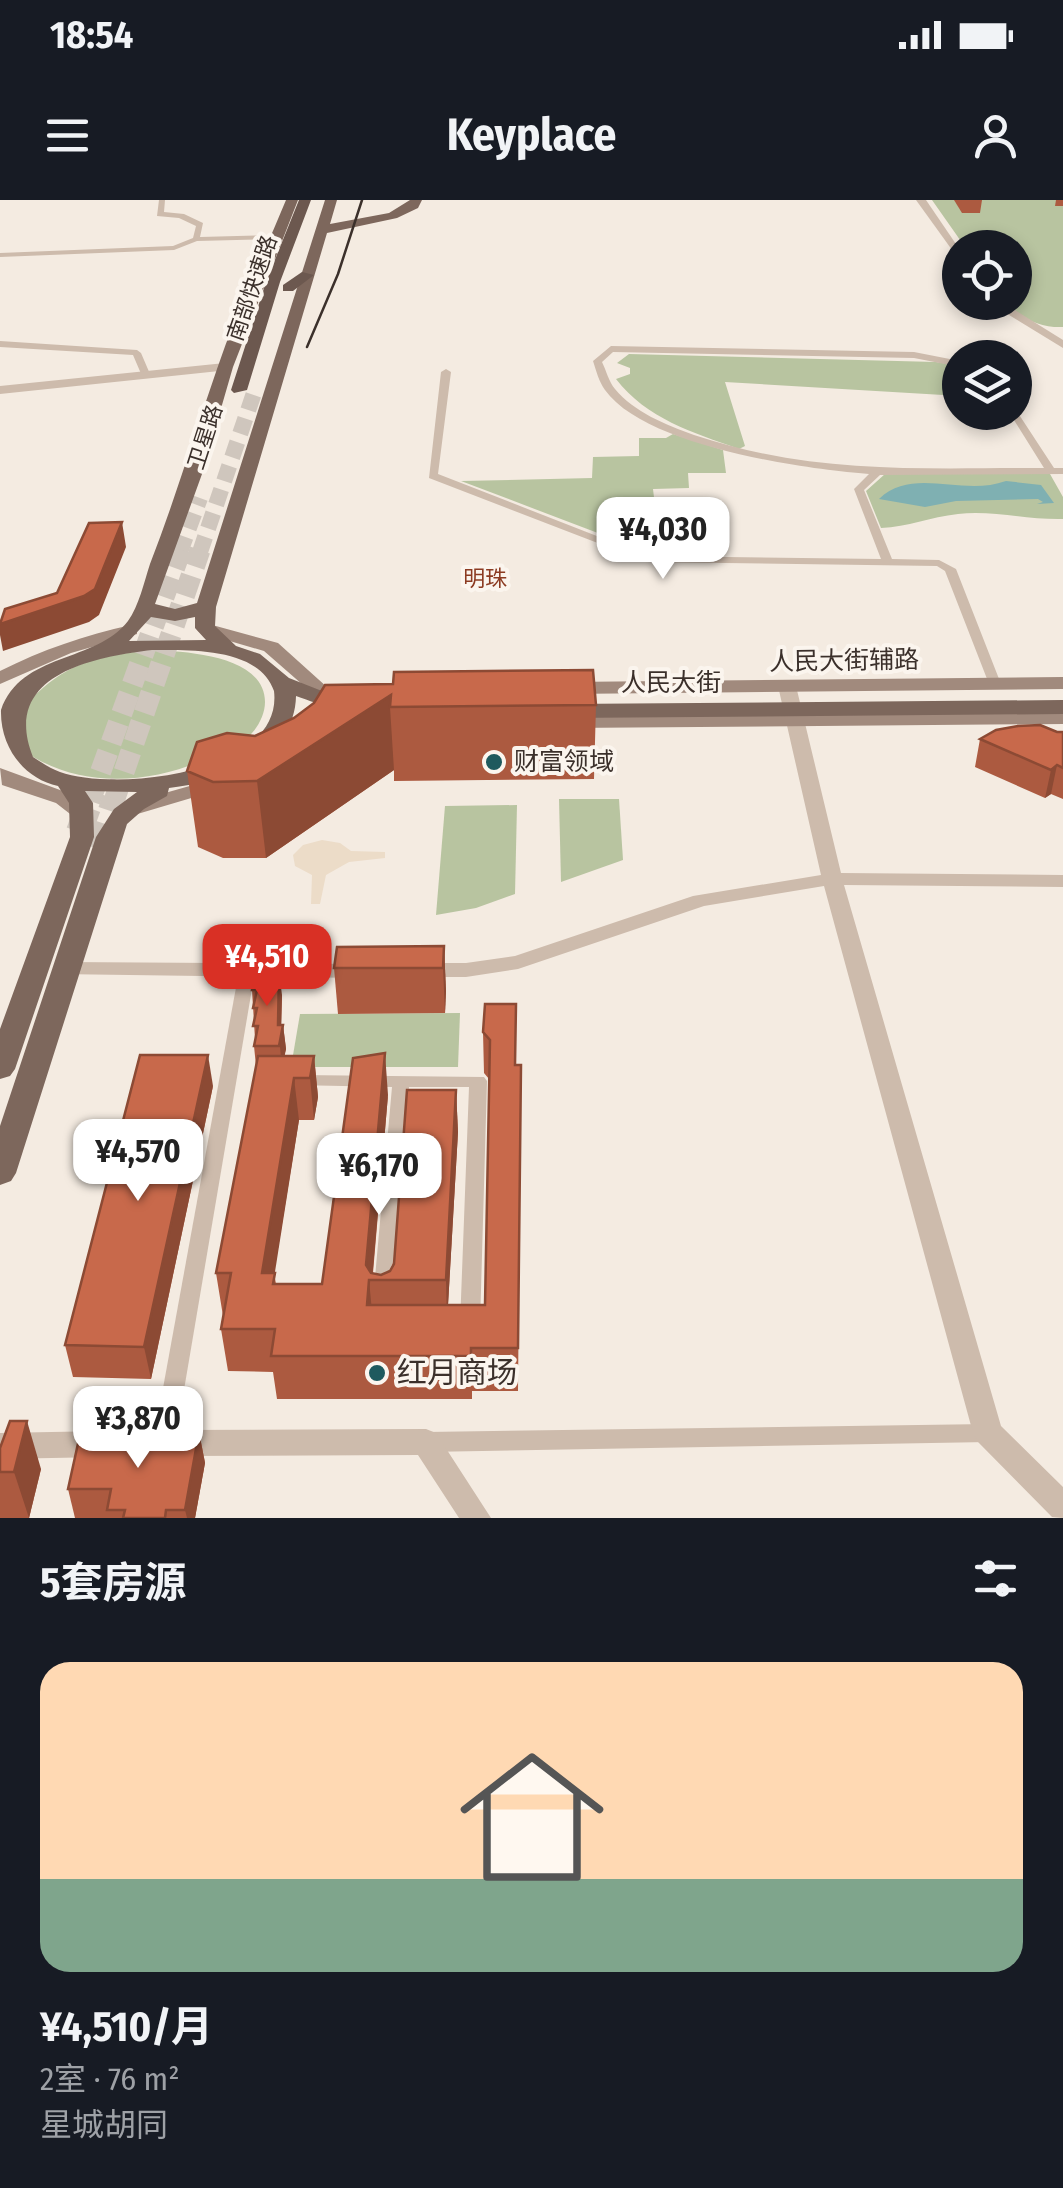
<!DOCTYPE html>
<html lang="zh">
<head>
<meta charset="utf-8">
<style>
	:root { --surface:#171b24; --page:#20242c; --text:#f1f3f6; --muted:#9ea1a6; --line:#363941; --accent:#d93025 }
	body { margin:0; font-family:"Fira Sans Condensed","Noto Sans SC",sans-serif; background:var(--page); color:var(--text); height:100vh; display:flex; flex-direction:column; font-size:38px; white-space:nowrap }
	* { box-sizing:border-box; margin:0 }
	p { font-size:32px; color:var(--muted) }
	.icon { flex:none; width:55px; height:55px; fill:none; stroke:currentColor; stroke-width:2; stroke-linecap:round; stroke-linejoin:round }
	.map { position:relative; height:1318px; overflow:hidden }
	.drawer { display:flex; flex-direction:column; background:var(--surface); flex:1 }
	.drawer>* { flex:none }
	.tools { position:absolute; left:942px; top:30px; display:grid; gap:20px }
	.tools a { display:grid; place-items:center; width:90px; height:90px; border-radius:50%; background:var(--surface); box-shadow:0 5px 15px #0003; font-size:50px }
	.price { position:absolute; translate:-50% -85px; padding:0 22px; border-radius:20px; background:#fff; color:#222; font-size:32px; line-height:65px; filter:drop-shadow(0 2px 5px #0008) }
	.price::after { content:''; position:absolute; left:50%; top:60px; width:30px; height:22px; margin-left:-15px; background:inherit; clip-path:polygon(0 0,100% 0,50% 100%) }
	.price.current { background:var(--accent); color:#fff }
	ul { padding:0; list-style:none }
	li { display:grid; align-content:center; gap:20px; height:530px; padding:0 40px }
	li+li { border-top:2px solid var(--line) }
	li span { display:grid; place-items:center; height:310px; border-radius:30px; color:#555 }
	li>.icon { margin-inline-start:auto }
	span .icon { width:180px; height:180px; fill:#fffc; stroke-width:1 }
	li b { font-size:42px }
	h2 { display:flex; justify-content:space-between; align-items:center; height:120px; padding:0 40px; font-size:42px }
	.status { display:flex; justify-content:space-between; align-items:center; height:70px; padding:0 50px; background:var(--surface); direction:ltr }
	.status svg { height:28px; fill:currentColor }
	header { display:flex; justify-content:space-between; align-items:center; height:130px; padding:0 40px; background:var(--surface); font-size:45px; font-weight:700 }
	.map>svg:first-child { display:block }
</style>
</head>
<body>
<div class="status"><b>18:54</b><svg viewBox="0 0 49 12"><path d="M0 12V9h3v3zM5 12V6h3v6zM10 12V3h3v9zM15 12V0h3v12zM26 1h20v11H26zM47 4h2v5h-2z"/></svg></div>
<header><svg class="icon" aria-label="menu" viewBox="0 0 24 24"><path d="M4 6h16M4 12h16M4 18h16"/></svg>Keyplace<svg class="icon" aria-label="person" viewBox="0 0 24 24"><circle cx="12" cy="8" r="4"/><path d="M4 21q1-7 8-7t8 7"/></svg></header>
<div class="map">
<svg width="1063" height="1318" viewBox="0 0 1063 1318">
	<rect width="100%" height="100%" fill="#f4ebe1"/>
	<g fill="#b8c4a0">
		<path d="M932,0H1063V127C1041,128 1020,118 1004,103L1015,102V48L965,47Z"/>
		<path d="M629,154L936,162L960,166V196L725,182L745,246L739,249C692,232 647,219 616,179L630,174V168L617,163Z"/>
		<polygon points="673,234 723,250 726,273 688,273 689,288 653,289 661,357 461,281 592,278 593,257 639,256 639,238 666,238"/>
		<path d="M885,274H1050L1063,297V319C1029,320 992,310 958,314C930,317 908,327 881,328L866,291Z"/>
		<path d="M148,450C181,451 265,454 265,502C265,514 258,528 249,536C242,542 230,546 222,551C161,584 83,592 24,551L16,514C63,465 82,459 148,450Z"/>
		<polygon points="559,599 619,599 623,660 561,682"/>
		<polygon points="517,605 515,694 476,708 436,715 445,606"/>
		<polygon points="460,813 458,867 291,867 300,814"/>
	</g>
	<polygon fill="#ecdcc8" points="322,640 340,643 351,651 385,652 385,658 349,662 326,675 320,704 311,704 312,675 295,666 293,655 303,645"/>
	<path fill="#7fb0b2" d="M1006,281L1041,285L1054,303L1037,304L1043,302L1038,299L956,301L925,307L879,299C913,266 962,297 1006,281Z"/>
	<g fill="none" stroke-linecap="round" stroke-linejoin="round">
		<g stroke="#cfc6bd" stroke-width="16" stroke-dasharray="16 9" stroke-linecap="butt">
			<polyline points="180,352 200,298"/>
			<polyline points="200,352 255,190"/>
		</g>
		<g stroke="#cfc6bd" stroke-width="21" stroke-dasharray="21 10" stroke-linecap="butt">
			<polyline points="90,601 181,350"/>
			<polyline points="114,601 200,350"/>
		</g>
		<g stroke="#cfc6bd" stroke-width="26" stroke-dasharray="26 14" stroke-linecap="butt">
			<polyline points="79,632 91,599"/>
			<polyline points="98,649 115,599"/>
		</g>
		<g fill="#cdbbac" fill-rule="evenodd">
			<polygon points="159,0 165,0 164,12 184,14 203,23 200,37 278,35 282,37 278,39 197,41 174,50 0,57 0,53 173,46 193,38 196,26 179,18 157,16"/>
			<polygon points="0,141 137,150 141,153 150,174 142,176 133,155 0,147"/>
			<path d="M611,146L914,152L960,161V167L914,158L613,152L602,162C606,170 609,182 615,189C634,212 666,225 694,235C814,275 920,268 1044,268L1009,212H1015L1016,210L1054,268H1063V274L880,275L864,290L892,359L939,360L956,369L1001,484L1000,487H990L989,484L945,371L937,366L647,362L429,278L441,172L446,169L451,172L438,274L648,356L881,359L854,289L869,274C802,269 645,246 605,190C599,182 596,170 593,161Z"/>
			<polygon points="247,766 255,771 175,1243 172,1250 164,1253 156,1250 153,1243 239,771"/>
			<polygon points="299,875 484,877 487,881 480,1125 477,1131 470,1133 463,1131 460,1125 469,887 409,887 394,1089 391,1095 384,1097 377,1095 374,1089 392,887 293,885 290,881 293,877"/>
			<polygon points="988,1224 996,1226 999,1233 996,1240 988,1242 426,1252 418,1249 415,1242 418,1235 426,1232"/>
		</g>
		<g fill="#cdbbac" fill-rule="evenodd">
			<polygon points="916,0 926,0 960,50 960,61"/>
			<polygon points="988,102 1002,102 1063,140 1063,148"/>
			<polygon points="225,163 229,164 229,170 0,194 0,186"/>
			<polygon points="787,481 796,486 841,673 1063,675 1063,687 844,685 1001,1226 1063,1287 1063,1318 1052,1317 978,1242 973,1233 824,686 704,706 518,769 466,777 422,777 411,770 422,763 466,763 515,756 693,696 821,675 778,486"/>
			<polygon points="65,762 358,764 369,771 358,778 57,774 54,769 57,764"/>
			<polygon points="426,1229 436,1233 491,1318 459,1318 418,1255 177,1256 167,1252 162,1243 167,1234 177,1230"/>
			<polygon points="103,1231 113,1235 118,1244 113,1253 103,1257 0,1259 0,1233"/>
		</g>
		<g fill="#a18a7d" fill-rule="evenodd">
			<polygon points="205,423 278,443 328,488 325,492 311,492 264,451 199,432 196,428"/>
			<path d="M131,425L137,426V434L71,453L0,484V471C42,450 85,435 131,425Z"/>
			<polygon points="1063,477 1063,489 567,494 557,488 567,482"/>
			<polygon points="1063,512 1063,524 567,528 557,522 567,516"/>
			<polygon points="0,568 71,594 93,612 90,617 74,617 56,603 2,585"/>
			<polygon points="218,578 229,584 225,588 134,615 123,609 126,604"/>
		</g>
		<g fill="#7d675c" fill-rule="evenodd">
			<path d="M286,0H298L233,167L202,274L155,404L175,409L197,403L325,0H337L330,24L389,13L410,0H422L418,8L397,18L327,33L216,407L215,426L236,446L260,454L289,478L327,493L356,495L359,500C341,514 316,503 296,496C295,558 222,582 169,588L167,596L144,609L127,624L16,973L11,981L0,985V926L96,637L114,609L137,592L85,591L93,603L94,637L15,869L10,876L0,879V829L70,637L69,603L58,586C25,579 0,548 1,510C21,452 96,463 128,421C139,406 144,382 150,364C175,300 194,235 217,169C236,112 263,56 286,0ZM151,417L175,421L195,417V428L206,440L129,441ZM152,450C189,450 259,447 274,491C284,574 116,592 60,572C51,569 41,562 33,557C0,475 93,457 152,450Z"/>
			<polygon points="1063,500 1063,514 564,518 553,511 564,504"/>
		</g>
		<g fill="#6c584f" fill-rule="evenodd">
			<polygon points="299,0 311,0 280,82 247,190 234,193 231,190 266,82"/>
			<polygon points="302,72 314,75 293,91 283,91 283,85"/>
		</g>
		<polyline stroke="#3b302b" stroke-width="2.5" points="307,147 338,74 362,0"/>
	</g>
	<g fill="#ac5a40">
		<polygon points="954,0 982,0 980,13 962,13"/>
		<polygon points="1056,0 1063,0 1063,6 1055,6"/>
		<polygon points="314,503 596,505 594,579 394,581 394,570 266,658 223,658 198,647 187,571 255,536 294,518"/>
		<polygon points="1063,532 1063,599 1051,594 1045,598 975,567 980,539"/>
		<polygon points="444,746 446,791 445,813 338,814 334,768"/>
		<polygon points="252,790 282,795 281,825 283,825 286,849 284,856 314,856 318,897 314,920 299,920 274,1073 276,1084 322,1084 388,895 373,1073 381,1075 390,1071 456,890 458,932 448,1105 485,1105 489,879 484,873 483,832 516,865 521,865 518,1191 472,1191 472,1199 277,1199 273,1172 228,1171 221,1129 223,1116 216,1073 256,866 254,846 255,839"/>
		<polygon points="213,886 151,1179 73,1177 65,1145"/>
		<polygon points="199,1232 205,1263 195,1318 75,1318 68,1289 123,1238"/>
		<polygon points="0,1248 41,1269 29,1318 0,1318"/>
	</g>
	<g fill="#8c4a34">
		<polygon points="122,322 126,347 99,415 89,422 3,451 0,435 0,424 84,396"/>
		<polygon points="391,495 390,507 394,570 266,658 257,581"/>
		<polygon points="1057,565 1051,594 1045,598 1051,570"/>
		<polygon points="444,746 446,791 445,813 443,768"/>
		<polygon points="279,772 282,795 281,837 283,825 286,849 282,869 278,825"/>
		<polygon points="385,853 388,895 372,1080 369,1080 373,1122 367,1105 366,1065"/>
		<polygon points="208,855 213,886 151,1179 144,1147"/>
		<polygon points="314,856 318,897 314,920 310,878"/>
		<polygon points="294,878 299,920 268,1116 262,1073"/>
		<polygon points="456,890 458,932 447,1123 446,1080"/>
		<polygon points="27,1221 41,1269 29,1318 14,1272"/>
		<polygon points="199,1232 205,1263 195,1318 187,1318 185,1310"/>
	</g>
	<g fill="#c8694b" stroke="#8c4a34" stroke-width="2.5">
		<polygon points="122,322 95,389 84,396 0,424 5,409 57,393 89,323"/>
		<polygon points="593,470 596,505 390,507 391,495 257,581 213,582 187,571 197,542 227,533 255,536 294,518 314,503 325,485 393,484 394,472"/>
		<polygon points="1040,525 1057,532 1063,532 1063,568 1057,565 1051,570 980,539 996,530 1018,526"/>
		<polygon points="444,746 443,768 334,768 337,747"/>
		<polygon points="256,772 279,772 278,825 283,825 279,846 254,846 258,826 253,826 257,808 253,808 257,790 252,790"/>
		<polygon points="485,804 516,804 515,865 521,865 518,1148 471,1148 471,1156 271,1156 275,1129 221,1129 231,1073 216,1073 258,856 314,856 310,878 294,878 262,1073 275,1073 273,1084 322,1084 353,858 385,853 366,1065 371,1073 381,1075 390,1071 394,1064 407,890 456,890 446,1080 369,1080 367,1105 485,1105 490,840 483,832"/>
		<polygon points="140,855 208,855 144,1147 65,1145"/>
		<polygon points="10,1221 27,1221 14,1272 0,1272 0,1248"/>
		<polygon points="124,1232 199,1232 185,1310 166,1310 165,1318 123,1318 125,1310 107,1310 111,1289 68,1289 79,1239 123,1238"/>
	</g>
	<g fill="#1f5a5e" stroke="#fbf5ee" stroke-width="4">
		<circle cx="494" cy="562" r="10"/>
		<circle cx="377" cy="1173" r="10"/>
	</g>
	<g text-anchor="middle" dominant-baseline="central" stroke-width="8" stroke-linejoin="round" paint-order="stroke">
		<g font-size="22" fill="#3b302b" stroke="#fbf5ee">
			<text transform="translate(252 88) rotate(-71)">南部快速路</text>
			<text transform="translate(205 237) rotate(-72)">卫星路</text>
		</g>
		<g font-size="22" fill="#8c3b22" stroke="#fbf5ee">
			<text x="485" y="378">明珠</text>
		</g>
		<g font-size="25" fill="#3b302b" stroke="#fbf5ee">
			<text transform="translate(844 461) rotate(-1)">人民大街辅路</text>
			<text x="671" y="483">人民大街</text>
		</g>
		<g font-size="25" fill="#3b302b" stroke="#fbf5ee" text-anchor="start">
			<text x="514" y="562">财富领域</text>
		</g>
		<g font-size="30" fill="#3b302b" stroke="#fbf5ee" text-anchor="start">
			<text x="397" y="1173">红月商场</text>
		</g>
	</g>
</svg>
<div class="tools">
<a><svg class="icon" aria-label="locate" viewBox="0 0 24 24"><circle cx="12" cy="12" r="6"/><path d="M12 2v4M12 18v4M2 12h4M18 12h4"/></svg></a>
<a><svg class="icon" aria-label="layers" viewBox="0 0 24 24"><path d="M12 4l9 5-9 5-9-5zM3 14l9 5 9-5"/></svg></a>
</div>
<b class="price" style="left:663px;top:382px">¥4,030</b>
<b class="price current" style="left:267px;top:809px">¥4,510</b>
<b class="price" style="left:138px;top:1004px">¥4,570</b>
<b class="price" style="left:379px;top:1018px">¥6,170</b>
<b class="price" style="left:138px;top:1271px">¥3,870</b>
</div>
<section class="drawer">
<h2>5套房源<svg class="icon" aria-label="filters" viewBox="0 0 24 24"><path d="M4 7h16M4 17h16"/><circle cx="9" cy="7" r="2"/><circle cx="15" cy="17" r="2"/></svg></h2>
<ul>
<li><span style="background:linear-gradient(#ffd9b3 70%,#7fa58c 0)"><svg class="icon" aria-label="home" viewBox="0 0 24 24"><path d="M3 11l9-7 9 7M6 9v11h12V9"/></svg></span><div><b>¥4,510/月</b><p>2室 · 76 m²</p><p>星城胡同</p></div></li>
</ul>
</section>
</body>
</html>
